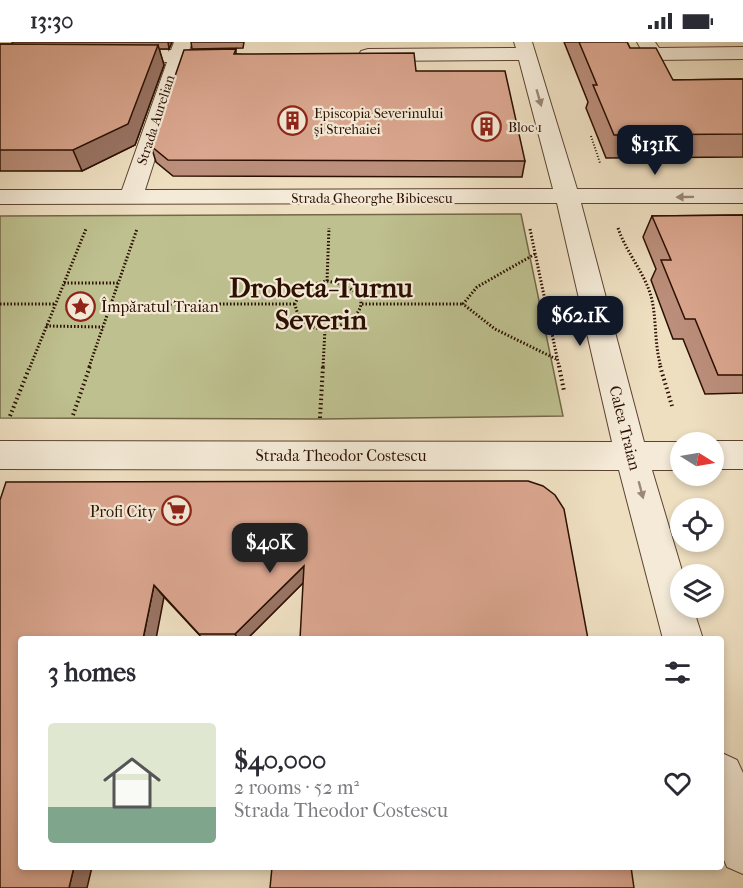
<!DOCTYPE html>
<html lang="en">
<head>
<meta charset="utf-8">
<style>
	:root { --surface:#fff; --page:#f2f2f3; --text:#2b2b33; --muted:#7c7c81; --line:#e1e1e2; --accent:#111827 }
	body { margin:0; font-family:"IM FELL French Canon",serif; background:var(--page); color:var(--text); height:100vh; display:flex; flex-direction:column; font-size:22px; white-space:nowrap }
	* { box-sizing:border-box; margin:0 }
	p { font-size:20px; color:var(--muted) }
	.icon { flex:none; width:33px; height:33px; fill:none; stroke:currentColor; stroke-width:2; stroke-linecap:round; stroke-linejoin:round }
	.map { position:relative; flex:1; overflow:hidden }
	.panel { position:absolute; left:18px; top:594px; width:706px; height:234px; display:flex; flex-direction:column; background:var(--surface); border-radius:6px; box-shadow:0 3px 9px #0003 }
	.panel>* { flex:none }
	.needle { width:39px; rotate:101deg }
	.buttons { position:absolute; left:670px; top:390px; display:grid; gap:12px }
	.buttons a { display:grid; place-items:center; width:54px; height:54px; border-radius:50%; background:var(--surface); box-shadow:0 3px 9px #0003; font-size:30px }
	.price { position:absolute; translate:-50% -51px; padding:0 14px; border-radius:12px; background:var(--accent); color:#fff; font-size:20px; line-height:39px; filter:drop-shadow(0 2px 3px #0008) }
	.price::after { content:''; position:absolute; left:50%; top:36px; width:18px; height:14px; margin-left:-9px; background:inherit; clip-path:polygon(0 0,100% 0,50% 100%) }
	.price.selected { background:#222; color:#fff }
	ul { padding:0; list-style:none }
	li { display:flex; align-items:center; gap:18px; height:150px; padding:0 30px }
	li+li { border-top:2px solid var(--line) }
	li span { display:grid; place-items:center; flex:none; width:168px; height:120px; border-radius:6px; color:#555 }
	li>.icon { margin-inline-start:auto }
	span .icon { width:72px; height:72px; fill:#fffc; stroke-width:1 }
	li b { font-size:26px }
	h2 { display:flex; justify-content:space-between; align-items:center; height:72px; padding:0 30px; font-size:26px }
	.status { display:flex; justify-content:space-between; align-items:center; height:42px; padding:0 30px; background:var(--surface); direction:ltr }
	.status svg { height:16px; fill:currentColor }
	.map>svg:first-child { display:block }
</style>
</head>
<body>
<div class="status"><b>13:30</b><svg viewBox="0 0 49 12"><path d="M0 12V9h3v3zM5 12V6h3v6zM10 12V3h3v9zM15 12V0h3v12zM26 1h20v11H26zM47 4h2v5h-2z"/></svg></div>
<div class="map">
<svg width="743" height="846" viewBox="0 0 743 846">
	<rect width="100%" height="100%" fill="#eedfc1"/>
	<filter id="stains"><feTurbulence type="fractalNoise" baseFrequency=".00333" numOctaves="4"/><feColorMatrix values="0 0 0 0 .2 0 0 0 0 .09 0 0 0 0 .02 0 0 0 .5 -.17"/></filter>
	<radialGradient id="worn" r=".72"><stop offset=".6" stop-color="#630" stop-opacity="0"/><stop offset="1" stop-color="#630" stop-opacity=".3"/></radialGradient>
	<polygon fill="#bec08f" stroke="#746848" stroke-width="1.5" points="521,172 563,374 320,377 0,376 0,174"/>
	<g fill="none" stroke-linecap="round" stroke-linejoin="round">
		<defs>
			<g id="minor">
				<polygon points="174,0 192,0 189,9 234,11 236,15 234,19 186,20 145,148 553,147 519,18 368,19 361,17 359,13 361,9 368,7 516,6 514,0 532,0 577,147 743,147 743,161 581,161 644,400 682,400 681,428 652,428 683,532 681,532 681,566 693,566 703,597 663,597 619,428 0,427 0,399 612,400 557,161 0,162 0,148 122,148 167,20 116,19 109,17 107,13 109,9 116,7 171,8"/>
				<polygon points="637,0 655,0 659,6 743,5 743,17 653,18 646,16"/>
				<polygon points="714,399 743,399 743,427 714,427 714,400 711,400"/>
				<polygon points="722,711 737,718 743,731 743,832 727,825 722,813"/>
			</g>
		</defs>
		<use href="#minor" stroke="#5c4330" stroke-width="2"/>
		<polyline stroke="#2b0f00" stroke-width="2" stroke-dasharray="1 2" stroke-linecap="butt" points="591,94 600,121"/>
		<g stroke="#2b0f00" stroke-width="3" stroke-dasharray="1.5 2" stroke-linecap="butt">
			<path d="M618,186C626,210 644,230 651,254C657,277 654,302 661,325"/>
			<polyline points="530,187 559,325"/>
			<polyline points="535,212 477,245 463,262 495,287 556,317"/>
			<path d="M327,239C415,256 305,322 295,262C301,247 312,242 327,239Z"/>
			<polyline points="327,239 329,186"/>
			<polyline points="64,241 118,241"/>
			<polyline points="0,262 56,262"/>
			<polyline points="111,262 295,262"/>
			<polyline points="362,262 463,262"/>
			<polyline points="46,284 103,285"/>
			<polyline points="30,325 86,187"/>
			<polyline points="89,325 137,187"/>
			<polyline points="323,325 325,287"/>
		</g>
		<g stroke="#2b0f00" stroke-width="4" stroke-dasharray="1.5 3" stroke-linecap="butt">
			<polyline points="559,324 564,349"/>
			<polyline points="660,324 672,364"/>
			<polyline points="73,373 90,324"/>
			<polyline points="10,374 30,324"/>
			<polyline points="320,376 323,324"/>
		</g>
		<use href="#minor" fill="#f4ead7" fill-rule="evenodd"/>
	</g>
	<g fill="#bb8f7b" stroke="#2b0f00" stroke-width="1.5">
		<polygon points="12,0 172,0 169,7 159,7 164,23 135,103 82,129 0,129 0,2 13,2"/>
		<polygon points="191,0 244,0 243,6 192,7"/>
		<polygon points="564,0 627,0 630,6 673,38 743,37 743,115 606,116 586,66 588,60"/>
		<polygon points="236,7 236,12 416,29 525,119 522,135 173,134 156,120 151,104"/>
		<polygon points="743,173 743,351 705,352 683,297 673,297 651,238 656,227 643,195 652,174"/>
		<polygon points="0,458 303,541 247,597 203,597 164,555"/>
	</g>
	<g fill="#997464" stroke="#2b0f00" stroke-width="1.5">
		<polygon points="168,0 172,0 169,7"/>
		<polygon points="158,3 164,23 135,103 82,129 73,108"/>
		<polygon points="304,524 307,537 247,597 238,597 235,592"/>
		<polygon points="154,543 164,555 156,597 143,597"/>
		<polygon points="74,825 92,825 87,846 69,846"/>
	</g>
	<g fill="#daa68f" stroke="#2b0f00" stroke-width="1.5">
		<polygon points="579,0 627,0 630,6 656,6 673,38 743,37 743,92 614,93 593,43 597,43"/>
		<polygon points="0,2 158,3 128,82 73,108 0,108"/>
		<polygon points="236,7 234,12 414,11 416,29 505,29 525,119 168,118 151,104 184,8"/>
		<polygon points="743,173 743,333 718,333 695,277 685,277 661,218 671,218 652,174"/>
		<polygon points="528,439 543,444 555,453 564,467 588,597 300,597 304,524 235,592 199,592 154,543 143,597 21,597 21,825 74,825 69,846 0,846 0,458 6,440"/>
		<polygon points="272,825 631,825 634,846 270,846"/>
	</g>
	<defs><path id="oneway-solid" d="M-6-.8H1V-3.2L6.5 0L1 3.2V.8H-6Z" transform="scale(1.5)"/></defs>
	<g fill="#9a8776">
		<use href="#oneway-solid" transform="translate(539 56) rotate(74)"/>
		<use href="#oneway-solid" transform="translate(685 155) rotate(179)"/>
		<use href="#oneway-solid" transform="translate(641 448) rotate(75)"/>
	</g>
	<defs>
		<symbol id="building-ring" viewBox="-11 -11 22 22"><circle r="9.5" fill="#f4ead7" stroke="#8f2418" stroke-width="1.5"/><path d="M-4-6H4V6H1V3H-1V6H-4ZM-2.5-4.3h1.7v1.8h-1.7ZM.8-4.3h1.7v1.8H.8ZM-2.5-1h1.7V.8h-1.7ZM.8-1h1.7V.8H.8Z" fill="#8f2418"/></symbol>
		<symbol id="sight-ring" viewBox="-11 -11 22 22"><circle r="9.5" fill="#f4ead7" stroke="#8f2418" stroke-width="1.5"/><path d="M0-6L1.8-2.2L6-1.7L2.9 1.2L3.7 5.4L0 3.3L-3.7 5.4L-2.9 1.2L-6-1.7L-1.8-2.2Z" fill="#8f2418"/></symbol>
		<symbol id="supermarket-ring" viewBox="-11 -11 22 22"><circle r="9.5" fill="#f4ead7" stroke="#8f2418" stroke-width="1.5"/><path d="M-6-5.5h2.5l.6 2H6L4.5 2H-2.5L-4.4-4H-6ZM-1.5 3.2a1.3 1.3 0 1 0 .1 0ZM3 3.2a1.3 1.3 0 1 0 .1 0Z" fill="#8f2418"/></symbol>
	</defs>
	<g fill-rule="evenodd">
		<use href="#building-ring" x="276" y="62" width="33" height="33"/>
		<use href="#building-ring" x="470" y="68" width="33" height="33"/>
		<use href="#sight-ring" x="64" y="248" width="33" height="33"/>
		<use href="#supermarket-ring" x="160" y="452" width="33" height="33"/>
	</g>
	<g text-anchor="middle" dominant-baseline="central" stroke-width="4.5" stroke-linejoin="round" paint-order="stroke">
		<g font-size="14" fill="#2b0f00" stroke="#f4ead7" text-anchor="start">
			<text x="314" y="71">Episcopia Severinului<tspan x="314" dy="16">și Strehaiei</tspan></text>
			<text x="508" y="85">Bloc 1</text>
		</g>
		<g font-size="14" fill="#2b0f00" stroke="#f4ead7">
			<text transform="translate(156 78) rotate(-72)">Strada Aurelian</text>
			<text x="372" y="156">Strada Gheorghe Bibicescu</text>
		</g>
		<g font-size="16" fill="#2b0f00" stroke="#f4ead7" text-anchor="start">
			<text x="101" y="264">Împăratul Traian</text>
			<text x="156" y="469" text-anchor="end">Profi City</text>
		</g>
		<g font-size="16" fill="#2b0f00" stroke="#f4ead7">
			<text transform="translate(625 386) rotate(76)">Calea Traian</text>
			<text x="341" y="413">Strada Theodor Costescu</text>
		</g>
		<g font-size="28" font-weight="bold" fill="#2b0f00" stroke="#f4ead7">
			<text x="321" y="245">Drobeta-Turnu<tspan x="321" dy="32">Severin</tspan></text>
		</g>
	</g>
	<rect width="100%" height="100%" filter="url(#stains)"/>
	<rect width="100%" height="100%" fill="url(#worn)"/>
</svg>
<div class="buttons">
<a><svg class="needle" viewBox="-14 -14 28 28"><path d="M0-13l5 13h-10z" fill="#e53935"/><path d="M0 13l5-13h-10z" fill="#7c7c81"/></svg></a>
<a><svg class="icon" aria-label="locate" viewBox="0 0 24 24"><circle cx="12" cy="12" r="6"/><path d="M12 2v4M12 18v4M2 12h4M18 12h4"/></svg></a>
<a><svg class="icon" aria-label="layers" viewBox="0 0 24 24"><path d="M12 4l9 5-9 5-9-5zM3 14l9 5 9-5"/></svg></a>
</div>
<b class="price" style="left:655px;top:134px">$131K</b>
<b class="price" style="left:580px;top:305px">$62.1K</b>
<b class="price selected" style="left:270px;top:532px">$40K</b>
<section class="panel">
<h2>3 homes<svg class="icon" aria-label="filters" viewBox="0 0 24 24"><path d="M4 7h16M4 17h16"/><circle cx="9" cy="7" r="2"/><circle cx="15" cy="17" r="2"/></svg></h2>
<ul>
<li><span style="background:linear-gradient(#dfe7d0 70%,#7fa58c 0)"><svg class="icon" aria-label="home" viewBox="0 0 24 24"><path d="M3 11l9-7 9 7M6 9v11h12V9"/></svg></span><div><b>$40,000</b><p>2 rooms · 52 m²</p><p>Strada Theodor Costescu</p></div><svg class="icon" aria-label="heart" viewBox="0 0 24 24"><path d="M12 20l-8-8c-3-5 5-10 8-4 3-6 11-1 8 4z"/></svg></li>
</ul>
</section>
</div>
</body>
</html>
